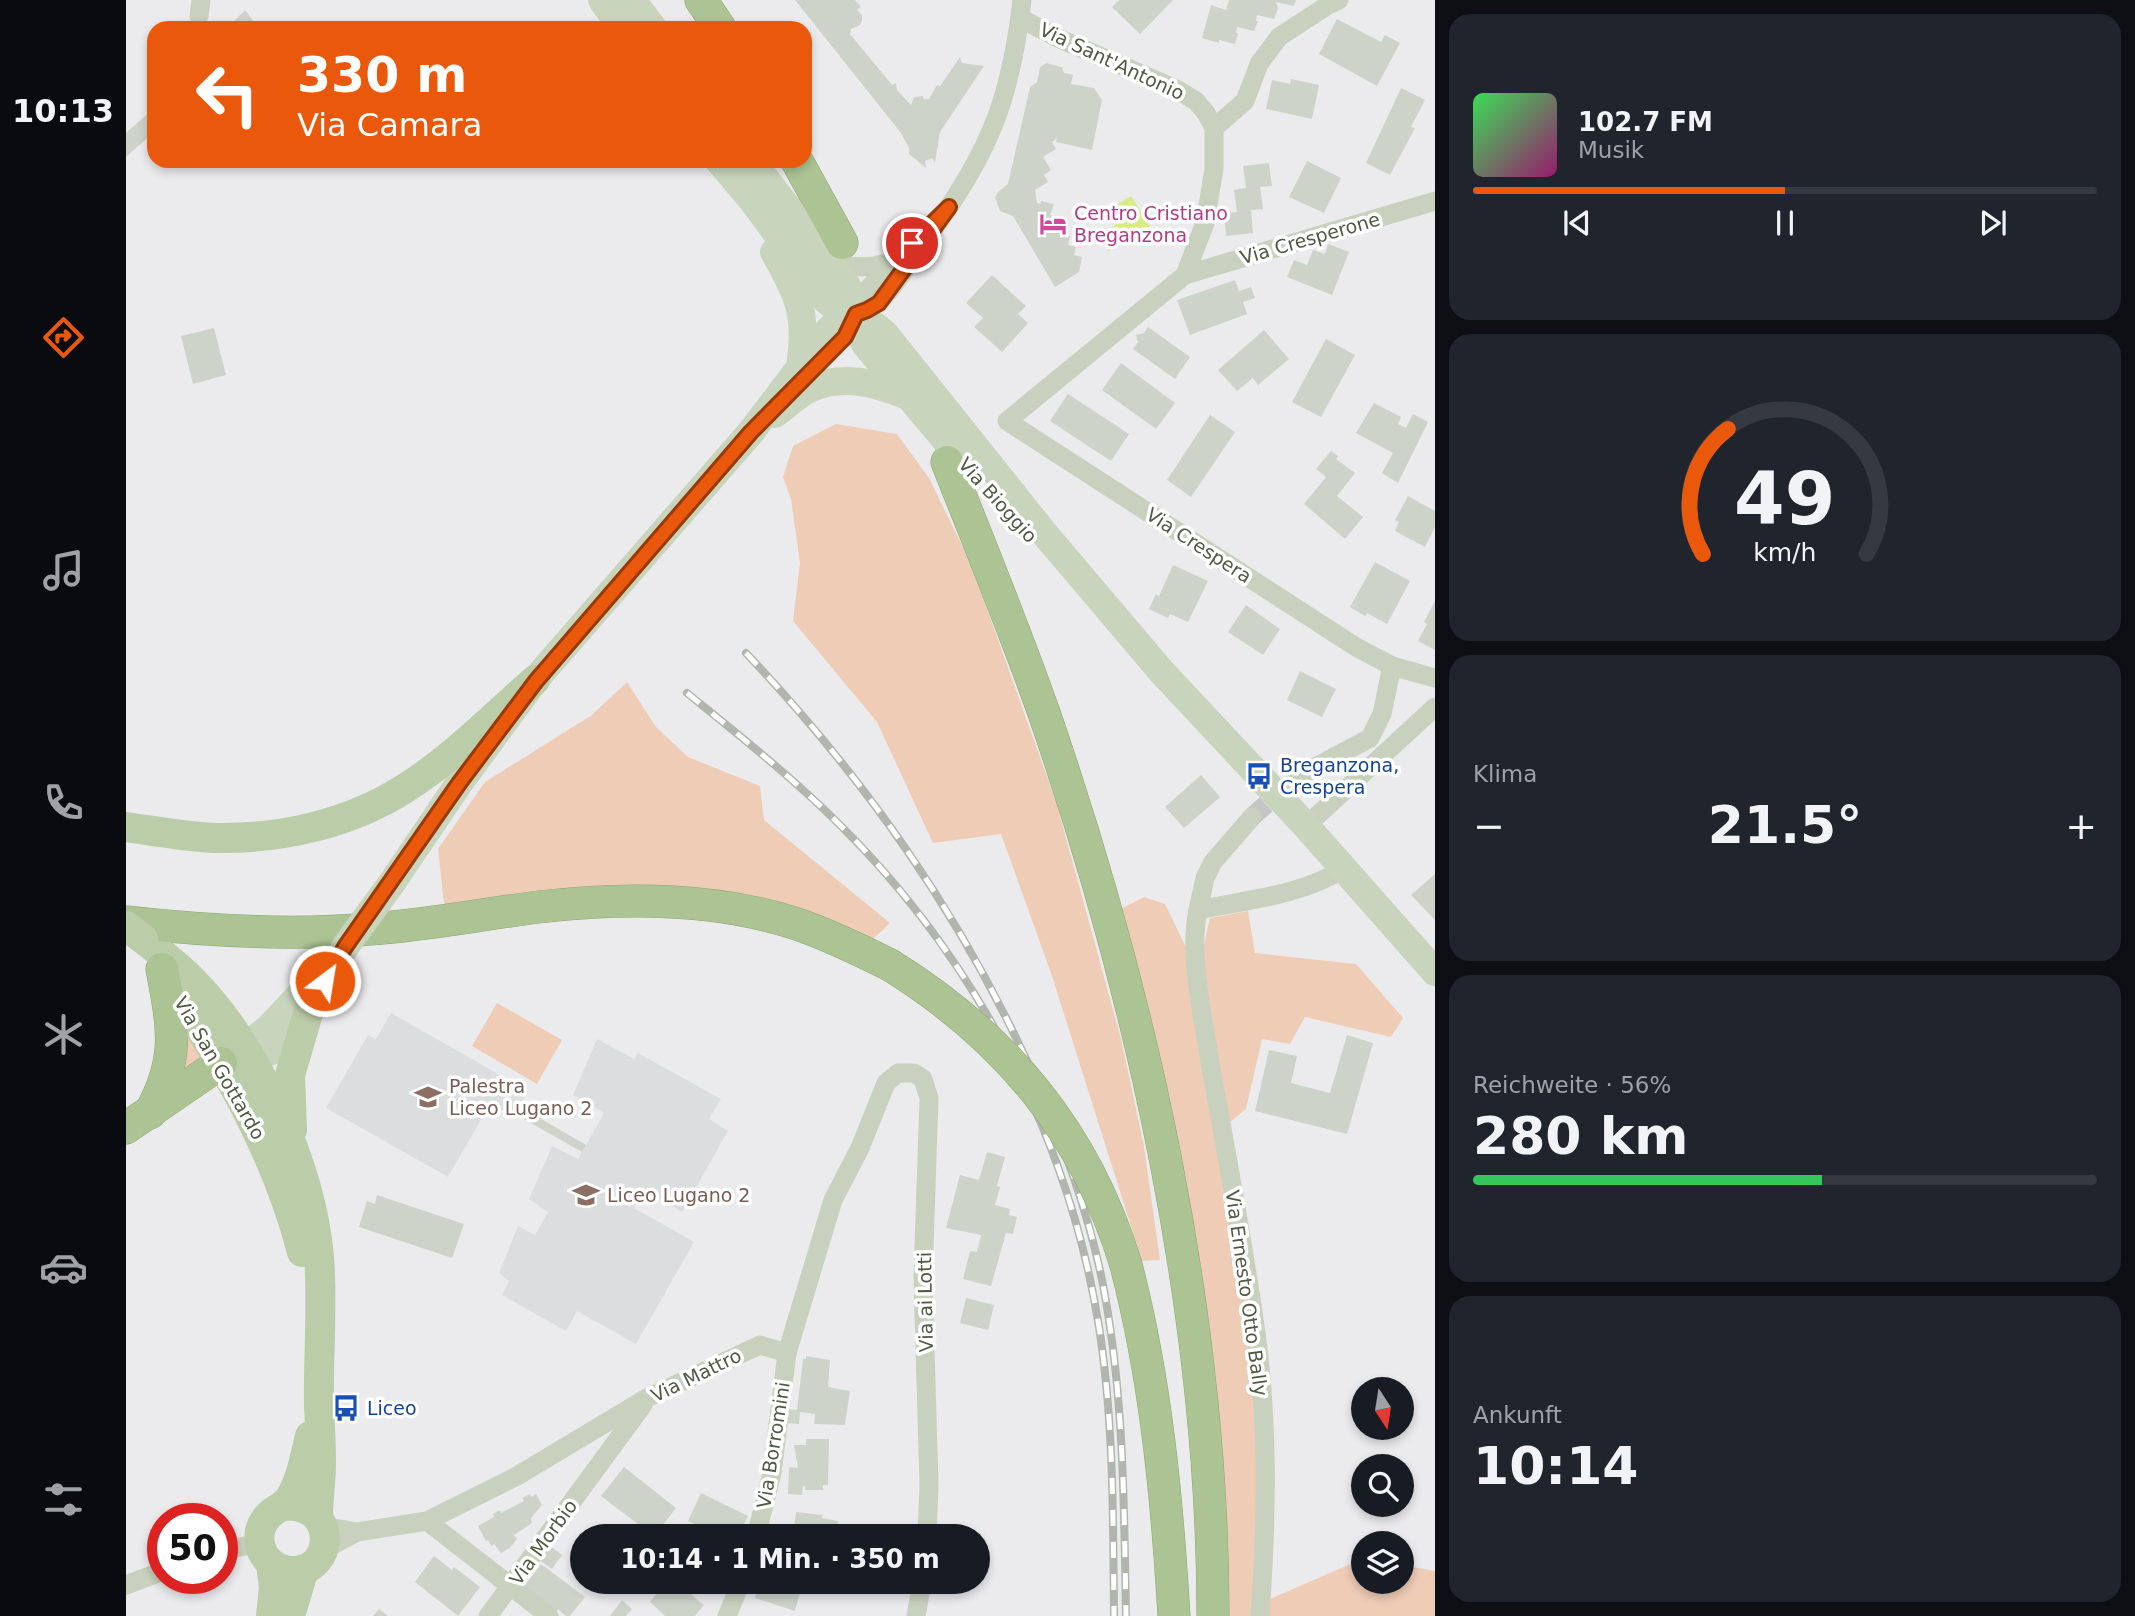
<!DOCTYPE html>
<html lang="de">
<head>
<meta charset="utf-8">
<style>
  :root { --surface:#171b24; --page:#20242c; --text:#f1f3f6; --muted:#9ea1a6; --line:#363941; --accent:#ea580c }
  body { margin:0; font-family:"DejaVu Sans",sans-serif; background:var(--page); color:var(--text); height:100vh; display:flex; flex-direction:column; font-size:26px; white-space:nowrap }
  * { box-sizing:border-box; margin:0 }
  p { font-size:23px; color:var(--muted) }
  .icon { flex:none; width:38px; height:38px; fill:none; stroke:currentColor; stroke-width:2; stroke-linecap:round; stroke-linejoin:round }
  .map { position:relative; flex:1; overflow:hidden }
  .drawer { display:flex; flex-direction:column; gap:14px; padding:14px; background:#0d0f14; width:700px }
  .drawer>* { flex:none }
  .top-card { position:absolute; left:21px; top:21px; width:665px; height:147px; border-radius:21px; box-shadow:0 4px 10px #0003; background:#ea580c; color:#fff; overflow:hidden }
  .needle { width:46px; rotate:168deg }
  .tools { position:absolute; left:1225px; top:1377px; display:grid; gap:14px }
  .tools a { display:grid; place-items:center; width:63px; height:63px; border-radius:50%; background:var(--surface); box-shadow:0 4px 10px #0003; font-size:35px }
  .speed { position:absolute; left:21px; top:1503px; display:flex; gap:14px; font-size:35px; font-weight:700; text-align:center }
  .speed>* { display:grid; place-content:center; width:91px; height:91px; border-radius:50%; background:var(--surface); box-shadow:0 4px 10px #0003; line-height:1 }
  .speed .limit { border:10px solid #d22; background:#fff; color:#111 }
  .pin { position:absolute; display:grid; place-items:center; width:60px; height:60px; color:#fff; margin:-30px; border:4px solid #fff; border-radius:50%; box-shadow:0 2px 7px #0007 }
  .me { position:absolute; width:77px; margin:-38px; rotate:31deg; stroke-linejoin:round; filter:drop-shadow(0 0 5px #0008) }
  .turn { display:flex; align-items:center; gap:24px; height:147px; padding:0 35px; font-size:32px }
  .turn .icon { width:91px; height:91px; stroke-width:2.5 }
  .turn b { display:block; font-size:49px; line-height:60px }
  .big { font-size:52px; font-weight:700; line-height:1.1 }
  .drawer .tile { flex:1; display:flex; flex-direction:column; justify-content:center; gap:10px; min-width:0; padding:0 24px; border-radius:21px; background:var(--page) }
  .drawer .dial { align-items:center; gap:0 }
  .dial svg { height:182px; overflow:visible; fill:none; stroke:var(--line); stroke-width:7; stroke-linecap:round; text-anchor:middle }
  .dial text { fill:var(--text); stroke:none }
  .song { display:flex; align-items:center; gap:21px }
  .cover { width:84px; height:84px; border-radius:10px; background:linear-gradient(135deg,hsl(130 70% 55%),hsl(320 70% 35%)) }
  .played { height:7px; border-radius:4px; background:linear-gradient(90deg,var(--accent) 50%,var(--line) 50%) }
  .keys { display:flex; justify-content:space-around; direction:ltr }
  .heat { display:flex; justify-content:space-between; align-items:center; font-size:38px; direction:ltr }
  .charge { height:10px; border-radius:5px; background:linear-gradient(90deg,#34c759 56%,var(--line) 0) }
  .trip { position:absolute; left:444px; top:1524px; width:420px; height:70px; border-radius:35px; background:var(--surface); box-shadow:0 4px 10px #0003; font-weight:700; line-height:70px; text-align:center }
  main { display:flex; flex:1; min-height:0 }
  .dock { display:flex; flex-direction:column; width:126px; justify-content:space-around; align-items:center; background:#090b0e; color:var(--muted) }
  .dock .icon { width:49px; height:49px }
  .dock .active { color:var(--accent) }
  .dock b { font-size:32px; color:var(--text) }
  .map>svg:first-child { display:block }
  .education { fill:#dcdddf }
  .green { fill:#efccb6 }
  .water { fill:#d7ed81 }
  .building { fill:#cdd3c9 }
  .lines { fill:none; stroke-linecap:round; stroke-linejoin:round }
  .minor-tunnel { stroke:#c4c6c3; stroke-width:19; stroke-dasharray:19 10; stroke-linecap:butt }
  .trunk-casing { stroke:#89a86c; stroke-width:33 }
  .minor { stroke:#c8d1bd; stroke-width:19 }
  .secondary { stroke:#c8d5bc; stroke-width:28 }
  .primary { stroke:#bbcca9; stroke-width:30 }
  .trunk { stroke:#acc494; stroke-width:32 }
  .rail-casing { stroke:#b0b6ad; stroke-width:8 }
  .rail { stroke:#fff; stroke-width:5; stroke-dasharray:16; stroke-linecap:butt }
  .trunk-bridge-casing { stroke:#89a86c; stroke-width:33; stroke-linecap:butt }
  .secondary-bridge { stroke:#c8d5bc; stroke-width:28 }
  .primary-bridge { stroke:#bbcca9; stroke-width:30 }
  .trunk-bridge { stroke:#acc494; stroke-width:32 }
  .route-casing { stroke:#983908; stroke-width:18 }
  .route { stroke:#ea580c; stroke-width:12 }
  .labels { text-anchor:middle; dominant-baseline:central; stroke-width:7; stroke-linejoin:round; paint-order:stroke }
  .street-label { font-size:19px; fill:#4f5943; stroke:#fff }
  .hotel-label { font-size:19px; fill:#b23c85; stroke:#fff; text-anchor:start }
  .transit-label { font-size:19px; fill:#164399; stroke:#fff; text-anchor:start }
  .education-label { font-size:19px; fill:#785e54; stroke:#fff; text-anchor:start }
</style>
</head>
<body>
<main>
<nav class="dock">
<b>10:13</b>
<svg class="icon active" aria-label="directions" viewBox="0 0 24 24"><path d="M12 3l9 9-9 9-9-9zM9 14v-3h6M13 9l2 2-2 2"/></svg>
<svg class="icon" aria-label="music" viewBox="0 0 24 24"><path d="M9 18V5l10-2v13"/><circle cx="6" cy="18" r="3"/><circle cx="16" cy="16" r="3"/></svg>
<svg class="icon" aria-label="phone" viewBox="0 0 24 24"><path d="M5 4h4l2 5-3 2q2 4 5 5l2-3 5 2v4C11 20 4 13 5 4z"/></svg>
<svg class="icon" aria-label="climate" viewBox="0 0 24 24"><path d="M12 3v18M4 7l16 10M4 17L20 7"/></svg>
<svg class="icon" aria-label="car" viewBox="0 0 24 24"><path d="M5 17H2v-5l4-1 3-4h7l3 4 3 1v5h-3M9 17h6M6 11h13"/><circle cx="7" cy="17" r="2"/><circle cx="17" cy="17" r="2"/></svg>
<svg class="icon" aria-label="filters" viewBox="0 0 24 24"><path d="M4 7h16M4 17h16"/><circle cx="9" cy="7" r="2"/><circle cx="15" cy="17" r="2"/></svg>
</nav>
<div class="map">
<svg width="1309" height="1616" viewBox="0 0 1309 1616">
  <rect width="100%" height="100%" fill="#ebebee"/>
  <g class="education">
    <polygon points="265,1013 402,1091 387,1116 364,1104 322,1177 200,1108 242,1035 250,1039"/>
    <polygon points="471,1039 508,1059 512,1053 595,1099 583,1119 602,1131 556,1212 519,1191 508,1208 568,1242 510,1344 451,1311 440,1331 376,1295 383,1281 373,1273 392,1226 409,1235 422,1212 403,1199 426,1146 452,1159 478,1113 447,1095"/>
  </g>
  <g class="green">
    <polygon points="710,424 771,434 803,478 845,564 931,805 995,1039 1018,1146 1034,1260 1016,1261 926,976 875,834 807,843 751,722 667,621 674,563 665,499 657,477 667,446"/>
    <polygon points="501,682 530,727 562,757 634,786 638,820 764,923 746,940 631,897 498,887 318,904 312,849 359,782 466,715"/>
    <polygon points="1018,897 1039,904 1072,972 1084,918 1122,911 1129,953 1230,964 1277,1018 1265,1037 1179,1017 1164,1044 1136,1039 1120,1109 1097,1128 1130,1320 1137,1602 1236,1559 1237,1582 1276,1582 1276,1565 1309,1571 1309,1616 1099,1616 1090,1376 1035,1075 993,910"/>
    <polygon points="371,1003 436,1040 411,1084 346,1046"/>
    <polygon points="57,1029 80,1055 56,1078"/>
  </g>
  <polygon class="water" points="1005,196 1024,226 983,251 973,235 999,219 990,205"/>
  <g class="building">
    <polygon points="669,0 729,0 735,7 731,10 736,15 736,20 734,25 725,29 724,34 766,85 770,83 771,90 785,105 788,97 797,96 798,99 803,99 811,85 814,86 834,57 836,63 858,66 814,132 809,163 806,158 799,161 800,168 783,154 783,148 775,133"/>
    <polygon points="993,0 1047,0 1014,34 986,7"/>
    <polygon points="1103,0 1170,0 1168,6 1150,2 1152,8 1148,19 1131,15 1130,21 1132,21 1128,31 1111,27 1110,33 1112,33 1109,44 1093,40 1093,43 1076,38 1085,5 1100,10"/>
    <polygon points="119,10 133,28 101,28"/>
    <polygon points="1211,19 1255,42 1259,35 1274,43 1251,86 1193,54"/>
    <polygon points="920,63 936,67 938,73 947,75 945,84 968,88 976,100 966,150 930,142 931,138 926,142 930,149 917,157 925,170 918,175 922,182 909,190 911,203 914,204 915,201 928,204 924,215 932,217 929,232 944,236 942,245 950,247 948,255 956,257 953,272 929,287 887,216 874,211 869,197 872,192 882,184 904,87 911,82 914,67"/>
    <polygon points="1165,79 1193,85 1186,119 1140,109 1146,80 1164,84"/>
    <polygon points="1275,88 1299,100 1285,127 1289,128 1264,175 1240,163"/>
    <polygon points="26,110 28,112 28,132 0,157 0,133"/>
    <polygon points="1181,161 1215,178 1198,213 1163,197"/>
    <polygon points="1143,163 1146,186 1134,187 1137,209 1125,210 1127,233 1100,236 1098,213 1111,212 1108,190 1120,188 1117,166"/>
    <polygon points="1202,244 1223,252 1206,295 1161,277 1168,260 1181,265 1187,250 1199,254"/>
    <polygon points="866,275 900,306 892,314 902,323 876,352 848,327 857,318 840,303"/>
    <polygon points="1109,280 1113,291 1125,287 1129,298 1117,302 1121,314 1064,335 1051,300"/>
    <polygon points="1022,327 1064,357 1049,379 1007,349 1012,342 1010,335 1018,333"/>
    <polygon points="88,328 100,375 67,384 55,336"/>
    <polygon points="1138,330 1163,359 1132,385 1127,378 1111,391 1092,370"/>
    <polygon points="1200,339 1229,355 1195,417 1166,402"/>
    <polygon points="995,363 1049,403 1030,429 976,390"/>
    <polygon points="942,394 1003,434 985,461 924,421"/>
    <polygon points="1248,403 1275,417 1272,424 1280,428 1287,414 1302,422 1272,483 1256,473 1267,453 1230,433"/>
    <polygon points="1084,415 1109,432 1065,497 1041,480"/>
    <polygon points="1205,451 1212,456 1210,459 1229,473 1211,496 1237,517 1219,539 1178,504 1200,477 1190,469"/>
    <polygon points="1282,496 1309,511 1309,527 1299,547 1269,531 1273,522 1269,520"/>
    <polygon points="1249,562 1284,581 1261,624 1241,613 1239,616 1224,607"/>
    <polygon points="1047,565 1082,581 1062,622 1044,614 1042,618 1023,609 1030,594 1033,596"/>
    <polygon points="1309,601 1309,650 1292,641 1301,624 1298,622"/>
    <polygon points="1120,605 1154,629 1137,655 1102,632"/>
    <polygon points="1174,671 1210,689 1196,717 1161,700"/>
    <polygon points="1075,775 1094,797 1058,828 1039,807"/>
    <polygon points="1309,874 1309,920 1285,895"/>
    <polygon points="1221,1035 1247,1043 1221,1134 1129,1111 1143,1050 1171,1056 1165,1083 1204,1093"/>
    <polygon points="393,1106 460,1145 456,1152 389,1114"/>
    <polygon points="861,1152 879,1157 871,1186 874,1187 869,1205 884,1209 883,1215 891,1217 887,1234 880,1233 865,1286 837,1279 844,1251 851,1252 855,1235 820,1228 834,1175 853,1180"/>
    <polygon points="251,1195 338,1224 326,1258 233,1227 241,1201 249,1204"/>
    <polygon points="840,1298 868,1305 862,1330 834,1323"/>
    <polygon points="680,1356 704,1360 702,1387 724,1391 719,1425 688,1424 689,1414 674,1412 673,1424 659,1423 661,1409 671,1410 677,1359 680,1359"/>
    <polygon points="680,1439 703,1439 702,1485 697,1485 697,1490 679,1490 679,1486 677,1486 676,1495 662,1494 663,1467 672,1468 668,1445 680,1445"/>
    <polygon points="498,1467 550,1508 528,1536 475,1496"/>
    <polygon points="575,1493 622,1516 612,1536 583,1536 585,1532 562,1521"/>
    <polygon points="404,1494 405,1497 410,1494 416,1505 405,1518 406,1523 388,1535 391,1539 384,1548 375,1553 368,1544 365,1546 362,1540 360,1541 352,1526 368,1517 367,1514 374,1510 375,1513 398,1501 396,1498"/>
    <polygon points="670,1512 696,1515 696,1518 712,1521 710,1536 650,1536 651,1524 668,1527"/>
    <polygon points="423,1545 436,1555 426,1569 412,1559"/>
    <polygon points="308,1556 326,1570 328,1567 354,1587 332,1616 289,1582"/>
    <polygon points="415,1564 459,1597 444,1616 440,1616 432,1609 430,1611 398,1586"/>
    <polygon points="539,1582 549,1582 578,1605 569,1616 539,1616 524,1602"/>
    <polygon points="634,1582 677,1582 669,1611 629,1598"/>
    <polygon points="496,1600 506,1609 500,1616 484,1616"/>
    <polygon points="253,1609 262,1616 247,1616"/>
  </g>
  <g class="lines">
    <polyline class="minor-tunnel" points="1126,817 1169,778"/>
    <defs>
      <g id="trunk">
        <polyline points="575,0 594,28"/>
        <polyline points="671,161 716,243"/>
        <path d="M821,462C854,545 888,628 918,713C1016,997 1087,1315 1087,1616"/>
        <path d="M0,922C81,931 163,936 244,929C301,925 357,914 413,907C499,897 588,897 671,924C703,935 734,950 764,965"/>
        <path d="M24,1113C54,1058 47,1028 36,969"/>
        <polyline points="0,1128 95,1063"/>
        <path d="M1000,1265C1030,1380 1041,1498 1048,1616"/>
      </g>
    </defs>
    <use href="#trunk" class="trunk-casing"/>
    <g class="minor">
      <polyline points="73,16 75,0"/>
      <polyline points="894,18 934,39 1050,89 1070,101 1080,113 1088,128 1088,169 1079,223 1059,275 881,421 1230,647 1266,666 1309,678"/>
      <polyline points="1088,128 1119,101 1133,64 1153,37 1202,5 1213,0"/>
      <path d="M700,259C723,269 745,270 768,260"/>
      <polyline points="1059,275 1309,201"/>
      <path d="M730,314C759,305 772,278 789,255C818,215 846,176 865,131C883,90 891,44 896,0"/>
      <polyline points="730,314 736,295 782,247"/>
      <polyline points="1169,778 1244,738 1256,714 1266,666"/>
      <polyline points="1180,826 1309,707"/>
      <polyline points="1072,910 1079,878 1087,862 1126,817"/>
      <polyline points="301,1521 423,1616"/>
      <polyline points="197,1526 231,1532 197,1550"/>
      <polyline points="231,1532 301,1521 391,1476 521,1398 634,1345 661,1353 707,1200 734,1148 760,1083 772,1073 788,1073 797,1079 803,1098 797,1278 803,1485 801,1536"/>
      <polyline points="630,1536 646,1473 661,1353"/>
      <polyline points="96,1551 133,1543"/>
      <polyline points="0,1585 37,1571"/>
      <polyline points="362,1616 517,1405"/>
      <polyline points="601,1616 615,1582"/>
      <polyline points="790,1616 796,1582"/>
      <path d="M1134,1616C1141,1516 1143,1418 1128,1319C1116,1235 1100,1151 1085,1068C1078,1022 1062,954 1072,910C1119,900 1179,895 1218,868"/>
    </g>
    <g class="secondary">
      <polyline points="476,0 496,28"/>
      <polyline points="506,0 527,28"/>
      <path d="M593,161L626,200L700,300C718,316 740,315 759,334L918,533L1035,671L1180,826L1309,972"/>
      <path d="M626,161L721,286C730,304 729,326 739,344L843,468"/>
      <path d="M648,252C673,295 682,316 674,366"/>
      <path d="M649,414C660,406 673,393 685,388C717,374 749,383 779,395"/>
      <polyline points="265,884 334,782 409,680 625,432 701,332 712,321 730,314"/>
      <polyline points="117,1047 142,1029 186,982"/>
      <polyline points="125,1059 153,1048 168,1033 219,947"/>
    </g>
    <g class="primary">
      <path d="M0,827C29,831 60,837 90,838C155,839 223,824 278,789C326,759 367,717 409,680"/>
      <path d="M17,939C34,952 51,965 66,980C131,1045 185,1166 193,1257C197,1306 192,1356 193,1406C194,1425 195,1445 195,1464C195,1482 192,1499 192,1517"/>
      <path d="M36,969C95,1059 149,1147 176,1252"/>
      <polyline points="166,1130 164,1075 183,1010"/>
      <path d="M157,1506C212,1500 211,1574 164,1571C156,1570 146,1566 141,1559C130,1546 131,1527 143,1515C150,1508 158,1507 164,1498C175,1480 179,1457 184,1436"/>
      <polyline points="145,1616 148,1587 145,1564"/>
      <polyline points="164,1616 178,1569"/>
    </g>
    <use href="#trunk" class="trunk"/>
    <defs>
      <g id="rail">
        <path d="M620,653C740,780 834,913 906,1072C936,1139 961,1207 976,1280C998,1390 998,1504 1000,1616"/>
        <path d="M561,693C614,736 667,778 715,826C851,961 943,1138 973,1327C988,1423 987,1520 988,1616"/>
      </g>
    </defs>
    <use href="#rail" class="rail-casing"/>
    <use href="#rail" class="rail"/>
    <defs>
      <path id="trunk-bridge" d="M764,965C880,1037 960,1133 1000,1265"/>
    </defs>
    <use href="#trunk-bridge" class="trunk-bridge-casing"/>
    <polyline class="secondary-bridge" points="219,947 265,884"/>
    <polyline class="primary-bridge" points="0,926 17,939"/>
    <use href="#trunk-bridge" class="trunk-bridge"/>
  </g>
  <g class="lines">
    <defs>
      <polyline id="route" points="199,981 219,947 334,782 410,681 625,432 719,337 730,314 741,310 753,303 823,207 786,243"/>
    </defs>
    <use href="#route" class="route-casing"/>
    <use href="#route" class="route"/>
  </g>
  <defs>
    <symbol id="hotel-bare" viewBox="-9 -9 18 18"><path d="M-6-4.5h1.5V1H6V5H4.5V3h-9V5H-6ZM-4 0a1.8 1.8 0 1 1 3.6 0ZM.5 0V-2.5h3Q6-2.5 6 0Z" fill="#d1479c" stroke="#fff" stroke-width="2.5" paint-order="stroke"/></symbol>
    <symbol id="bus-bare" viewBox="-9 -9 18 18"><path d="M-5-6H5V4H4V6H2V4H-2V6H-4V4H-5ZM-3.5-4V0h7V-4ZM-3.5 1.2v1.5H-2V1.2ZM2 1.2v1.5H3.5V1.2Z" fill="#1a4fb4" stroke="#fff" stroke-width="2.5" paint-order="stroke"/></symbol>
    <symbol id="school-bare" viewBox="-9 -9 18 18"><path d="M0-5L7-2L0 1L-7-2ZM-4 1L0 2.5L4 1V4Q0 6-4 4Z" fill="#8d6e63" stroke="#fff" stroke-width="2.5" paint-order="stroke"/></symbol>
  </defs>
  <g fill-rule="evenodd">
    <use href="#hotel-bare" x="908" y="205" width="38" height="38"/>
    <use href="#bus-bare" x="1114" y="757" width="38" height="38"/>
    <use href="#school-bare" x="283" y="1078" width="38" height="38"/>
    <use href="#school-bare" x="441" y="1176" width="38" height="38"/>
    <use href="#bus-bare" x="201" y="1389" width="38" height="38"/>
  </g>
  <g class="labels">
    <g class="street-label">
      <text transform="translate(986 61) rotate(25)">Via Sant'Antonio</text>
      <text transform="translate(1184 238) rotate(-16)">Via Cresperone</text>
      <text transform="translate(872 500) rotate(48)">Via Bioggio</text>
      <text transform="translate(1073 545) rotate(33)">Via Crespera</text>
      <text transform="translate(94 1068) rotate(60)">Via San Gottardo</text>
      <text transform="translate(1121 1293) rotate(82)">Via Ernesto Otto Bally</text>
      <text transform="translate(799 1302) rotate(-91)">Via ai Lotti</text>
      <text transform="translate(570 1375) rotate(-26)">Via Mattro</text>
      <text transform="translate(647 1445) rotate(-81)">Via Borromini</text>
      <text transform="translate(417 1542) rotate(-54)">Via Morbio</text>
    </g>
    <g class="hotel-label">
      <text x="948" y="213">Centro Cristiano<tspan x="948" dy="22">Breganzona</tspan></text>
    </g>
    <g class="transit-label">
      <text x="1154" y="765">Breganzona,<tspan x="1154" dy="22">Crespera</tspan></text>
      <text x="241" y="1408">Liceo</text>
    </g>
    <g class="education-label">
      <text x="323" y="1086">Palestra<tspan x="323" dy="22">Liceo Lugano 2</tspan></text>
      <text x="481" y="1195">Liceo Lugano 2</text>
    </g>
  </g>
</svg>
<div class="tools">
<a><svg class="needle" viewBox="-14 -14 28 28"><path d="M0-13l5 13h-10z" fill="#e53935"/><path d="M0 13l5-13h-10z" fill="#9ea1a6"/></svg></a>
<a><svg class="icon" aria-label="search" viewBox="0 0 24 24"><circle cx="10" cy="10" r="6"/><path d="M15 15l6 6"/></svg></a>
<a><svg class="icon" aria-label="layers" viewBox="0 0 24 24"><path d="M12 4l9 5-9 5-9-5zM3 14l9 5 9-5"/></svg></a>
</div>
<div class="speed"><div class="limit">50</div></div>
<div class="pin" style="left:786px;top:243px;background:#d93025"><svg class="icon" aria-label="arrive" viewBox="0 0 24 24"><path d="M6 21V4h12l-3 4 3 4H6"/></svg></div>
<svg class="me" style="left:199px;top:981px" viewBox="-20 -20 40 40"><circle r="17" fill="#ea580c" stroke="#fff" stroke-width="3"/><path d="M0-11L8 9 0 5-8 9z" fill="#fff"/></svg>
<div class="trip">10:14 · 1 Min. · 350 m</div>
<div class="top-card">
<div class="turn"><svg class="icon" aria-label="left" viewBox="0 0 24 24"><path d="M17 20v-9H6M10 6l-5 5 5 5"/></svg><div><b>330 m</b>Via Camara</div></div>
</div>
</div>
<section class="drawer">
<div class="tile">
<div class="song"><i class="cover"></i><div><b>102.7 FM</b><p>Musik</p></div></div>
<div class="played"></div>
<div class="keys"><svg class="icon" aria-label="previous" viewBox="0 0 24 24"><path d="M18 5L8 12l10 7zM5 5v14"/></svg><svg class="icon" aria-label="pause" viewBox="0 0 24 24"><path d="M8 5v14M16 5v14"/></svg><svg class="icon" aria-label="next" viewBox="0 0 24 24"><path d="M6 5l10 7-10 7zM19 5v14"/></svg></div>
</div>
<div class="tile dial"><svg viewBox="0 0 100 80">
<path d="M14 69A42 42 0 1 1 86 69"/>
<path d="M14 69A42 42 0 0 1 25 14" stroke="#ea580c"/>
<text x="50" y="56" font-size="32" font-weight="700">49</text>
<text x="50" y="72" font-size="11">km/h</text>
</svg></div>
<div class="tile"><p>Klima</p>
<div class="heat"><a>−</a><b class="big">21.5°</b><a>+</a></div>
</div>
<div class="tile"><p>Reichweite · 56%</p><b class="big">280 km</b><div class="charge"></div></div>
<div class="tile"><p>Ankunft</p><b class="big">10:14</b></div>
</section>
</main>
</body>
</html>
